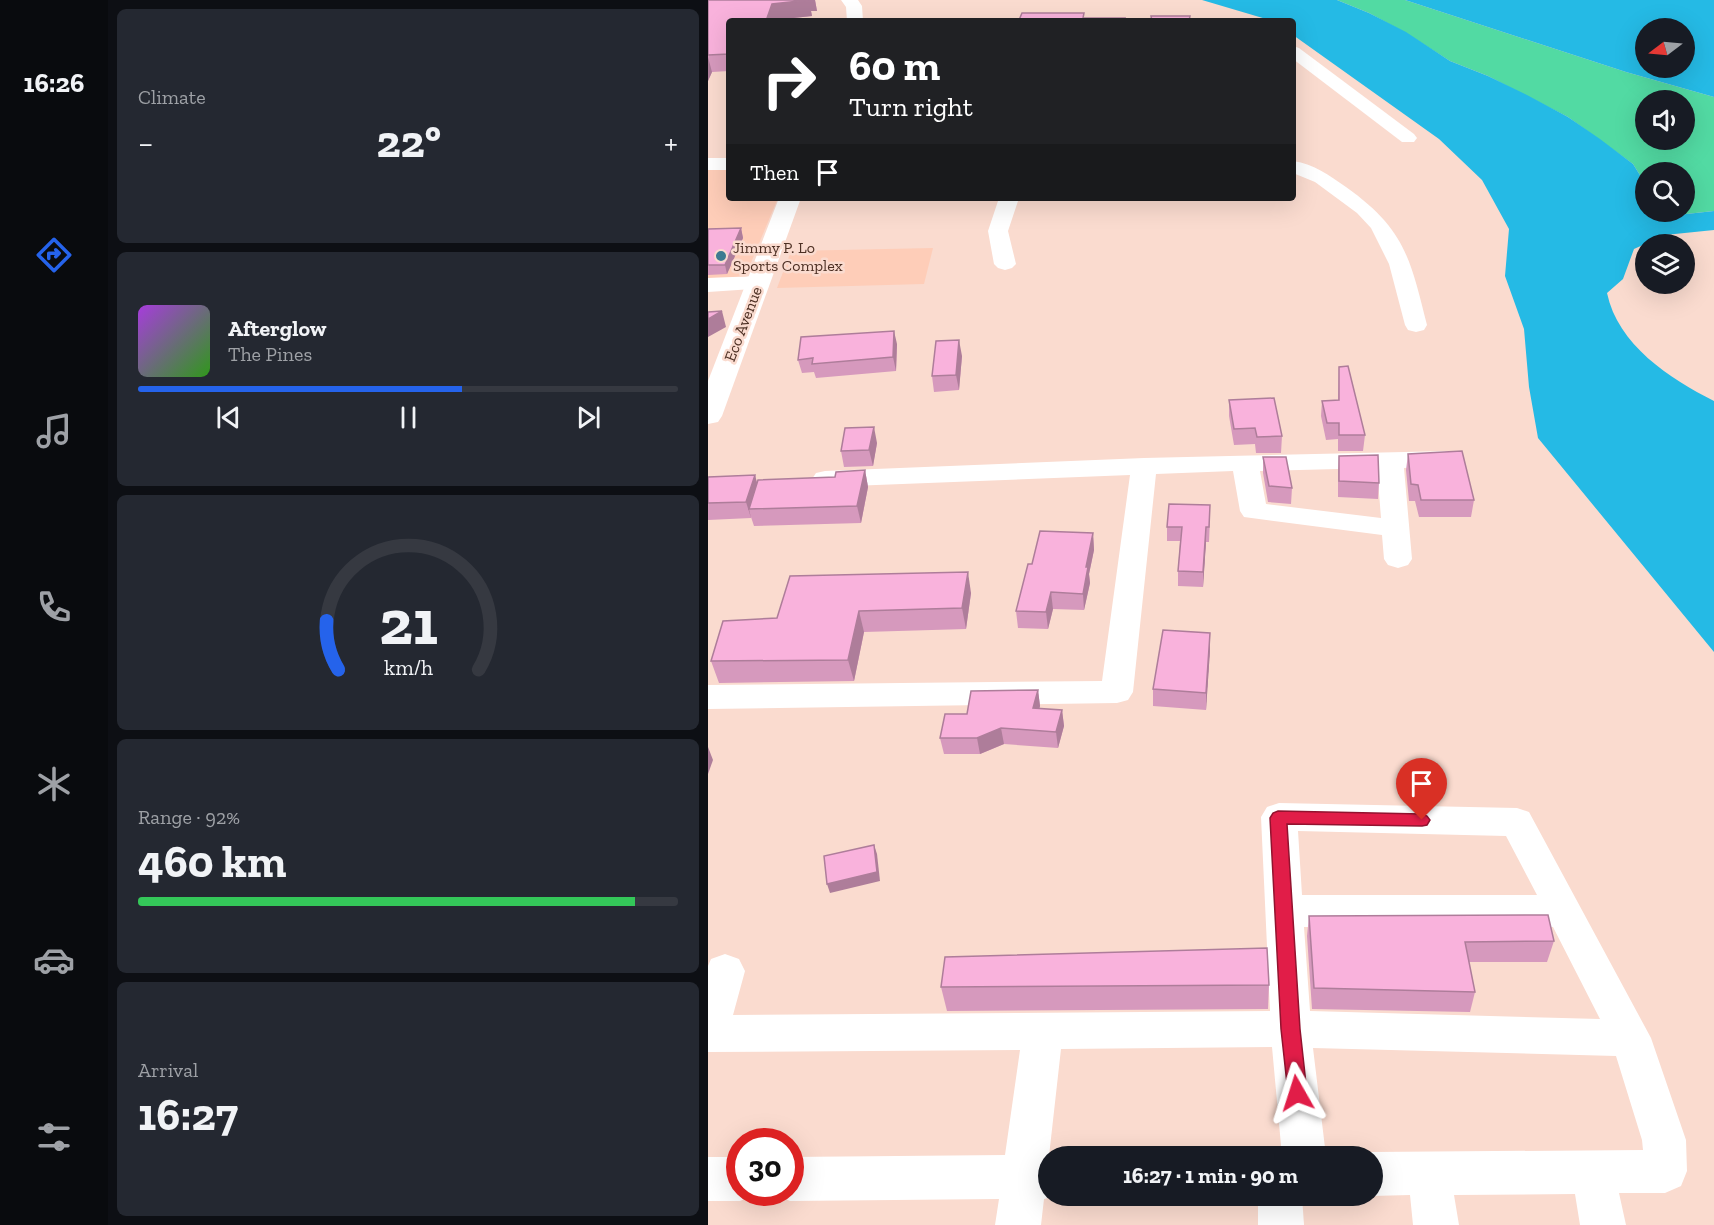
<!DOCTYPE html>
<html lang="en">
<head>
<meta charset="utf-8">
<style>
  :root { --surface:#171b24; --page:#242831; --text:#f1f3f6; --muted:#9ea1a6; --line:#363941; --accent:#2563eb }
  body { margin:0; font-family:"Zilla Slab",serif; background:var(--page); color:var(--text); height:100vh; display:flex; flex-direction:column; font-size:22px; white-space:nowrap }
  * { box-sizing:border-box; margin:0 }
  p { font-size:20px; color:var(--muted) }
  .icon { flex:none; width:33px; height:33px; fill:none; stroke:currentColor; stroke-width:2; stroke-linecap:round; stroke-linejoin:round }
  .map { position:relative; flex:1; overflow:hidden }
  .details { display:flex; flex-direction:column; gap:9px; padding:9px; background:#0d0f14; width:600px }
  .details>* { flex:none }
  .guide { position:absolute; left:18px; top:18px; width:570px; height:183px; border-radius:6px; box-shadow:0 6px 24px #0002; background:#202124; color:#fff; overflow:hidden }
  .needle { width:39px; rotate:254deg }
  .fabs { position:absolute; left:927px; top:18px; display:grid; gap:12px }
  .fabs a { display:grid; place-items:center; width:60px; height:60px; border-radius:50%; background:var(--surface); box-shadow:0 6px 24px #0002; font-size:30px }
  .speed { position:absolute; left:18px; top:1128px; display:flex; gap:12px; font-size:30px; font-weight:700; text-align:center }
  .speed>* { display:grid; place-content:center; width:78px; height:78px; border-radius:50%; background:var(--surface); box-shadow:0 6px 24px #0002; line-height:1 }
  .speed .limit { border:9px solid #d22; background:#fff; color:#111 }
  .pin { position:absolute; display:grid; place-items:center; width:51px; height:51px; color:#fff; margin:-62px -26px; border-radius:50% 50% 50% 0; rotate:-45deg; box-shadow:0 0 6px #0007 }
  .pin .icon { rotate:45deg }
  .me { position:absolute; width:66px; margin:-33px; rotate:354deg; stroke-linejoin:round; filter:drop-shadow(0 0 4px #0008) }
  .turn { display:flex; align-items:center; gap:21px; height:126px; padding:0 24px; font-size:27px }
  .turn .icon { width:78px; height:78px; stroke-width:2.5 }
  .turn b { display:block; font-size:42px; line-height:51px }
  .then { display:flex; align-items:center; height:57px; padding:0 24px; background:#0003; gap:12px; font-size:22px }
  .big { font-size:45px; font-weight:800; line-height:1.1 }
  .details .card { flex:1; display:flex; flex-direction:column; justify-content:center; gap:9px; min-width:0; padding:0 21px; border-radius:9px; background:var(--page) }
  .details .dial { align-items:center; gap:0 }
  .dial svg { height:156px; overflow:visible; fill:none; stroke:var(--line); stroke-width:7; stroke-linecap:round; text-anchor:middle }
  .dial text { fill:var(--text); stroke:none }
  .song { display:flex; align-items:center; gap:18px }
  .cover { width:72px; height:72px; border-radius:9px; background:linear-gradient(135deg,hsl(280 70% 55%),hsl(110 70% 35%)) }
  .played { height:6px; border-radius:3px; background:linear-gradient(90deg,var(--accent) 60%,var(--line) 60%) }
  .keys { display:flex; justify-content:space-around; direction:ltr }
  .heat { display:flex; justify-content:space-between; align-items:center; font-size:33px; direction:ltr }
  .charge { height:9px; border-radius:4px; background:linear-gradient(90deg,#34c759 92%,var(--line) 0) }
  .trip { position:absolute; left:330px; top:1146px; width:345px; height:60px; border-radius:30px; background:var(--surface); box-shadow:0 6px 24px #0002; font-weight:800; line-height:60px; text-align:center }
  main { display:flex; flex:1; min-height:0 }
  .dock { display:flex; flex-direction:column; width:108px; justify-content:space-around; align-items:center; background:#090b0e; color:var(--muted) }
  .dock .icon { width:42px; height:42px }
  .dock .active { color:var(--accent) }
  .dock b { font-size:27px; color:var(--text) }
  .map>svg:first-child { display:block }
  .built { fill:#fecdb8 }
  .green { fill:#52daa3; fill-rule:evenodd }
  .water { fill:#25bae5; fill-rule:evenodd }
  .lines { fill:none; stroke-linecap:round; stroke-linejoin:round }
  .minor { fill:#fff; fill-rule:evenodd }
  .tertiary { fill:#fff; fill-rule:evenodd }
  .secondary { fill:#fff; fill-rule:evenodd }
  .wall { fill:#d699bd }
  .shaded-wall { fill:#ae7d9a }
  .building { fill:#f9b2dc; stroke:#ae7d9a; stroke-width:1.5 }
  .route { fill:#e11d48; stroke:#92132f; stroke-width:1.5 }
  .poi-dot { fill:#3d7b91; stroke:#fadbcf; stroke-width:2 }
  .labels { text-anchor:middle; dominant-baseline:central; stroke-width:5; stroke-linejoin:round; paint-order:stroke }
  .far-poi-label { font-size:16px; fill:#4c2f23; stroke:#fadbcf; text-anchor:start }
  .far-street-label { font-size:16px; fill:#4c2f23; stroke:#fadbcf }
</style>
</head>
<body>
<main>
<nav class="dock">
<b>16:26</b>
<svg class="icon active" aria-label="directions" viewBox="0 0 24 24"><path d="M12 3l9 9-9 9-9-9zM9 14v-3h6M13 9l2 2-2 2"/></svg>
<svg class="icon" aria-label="music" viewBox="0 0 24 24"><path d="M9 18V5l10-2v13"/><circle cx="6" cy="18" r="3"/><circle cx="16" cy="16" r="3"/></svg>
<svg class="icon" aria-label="phone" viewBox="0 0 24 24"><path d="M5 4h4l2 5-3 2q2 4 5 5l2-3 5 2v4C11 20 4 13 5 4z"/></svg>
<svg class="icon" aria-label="climate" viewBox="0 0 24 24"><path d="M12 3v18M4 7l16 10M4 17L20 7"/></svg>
<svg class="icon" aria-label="car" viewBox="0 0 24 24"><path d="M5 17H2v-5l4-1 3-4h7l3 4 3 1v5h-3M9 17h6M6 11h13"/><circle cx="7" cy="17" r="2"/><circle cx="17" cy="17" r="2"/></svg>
<svg class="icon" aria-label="filters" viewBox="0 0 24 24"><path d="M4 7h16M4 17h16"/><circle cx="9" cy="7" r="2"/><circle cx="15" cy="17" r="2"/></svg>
</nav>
<section class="details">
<div class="card"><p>Climate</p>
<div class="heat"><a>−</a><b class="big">22°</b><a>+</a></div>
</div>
<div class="card">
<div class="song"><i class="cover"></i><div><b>Afterglow</b><p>The Pines</p></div></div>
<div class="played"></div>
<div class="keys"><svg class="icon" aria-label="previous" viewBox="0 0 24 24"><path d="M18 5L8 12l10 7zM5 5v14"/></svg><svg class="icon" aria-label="pause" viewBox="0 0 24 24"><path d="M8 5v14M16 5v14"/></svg><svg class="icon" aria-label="next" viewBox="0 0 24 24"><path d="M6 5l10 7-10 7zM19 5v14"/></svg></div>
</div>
<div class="card dial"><svg viewBox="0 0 100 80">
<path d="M14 69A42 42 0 1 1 86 69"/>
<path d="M14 69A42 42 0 0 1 8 44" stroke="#2563eb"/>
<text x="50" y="56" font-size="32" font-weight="700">21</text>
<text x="50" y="72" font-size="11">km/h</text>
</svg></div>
<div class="card"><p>Range · 92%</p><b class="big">460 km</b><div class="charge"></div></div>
<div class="card"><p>Arrival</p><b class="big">16:27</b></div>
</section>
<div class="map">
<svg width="1006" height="1225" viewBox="0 0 1006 1225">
  <rect width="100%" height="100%" fill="#fadbcf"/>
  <g class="built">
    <polygon points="21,169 21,198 70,198 37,277 0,278 0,170"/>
    <polygon points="225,248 216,284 69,288 83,251"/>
  </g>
  <path class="green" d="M629,0H697L918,72L1006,97V211L969,215L946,212H976V172H938L937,183L925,164L860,117L780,76L742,61L698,33L661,13ZM938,100H976V140H938Z"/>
  <g class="water">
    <path d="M494,0H629L661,13L698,32L742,61L780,76L819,95L860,117L892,139L925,164L937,183L938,212L969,215L1006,211V230L957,235L926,249L915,279L899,293C910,345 961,378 1006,401V652L830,438L821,387L816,329L797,276L801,229L774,180L731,139L585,35V21H565Z"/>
    <path d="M697,0H1006V97L918,72ZM938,28H976V68H938Z"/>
  </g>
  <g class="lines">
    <g class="minor">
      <polygon points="585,46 591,48 706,134 709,138 706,142 694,142 585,59"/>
      <path d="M585,161C607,164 620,175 638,187C697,229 702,258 719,325L716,330L708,332L700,330L697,325L681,264L663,228L649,213L607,182L585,173Z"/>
      <polygon points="291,198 311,198 300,231 308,264 304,268 297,270 290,268 286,264 280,231"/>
      <polygon points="50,276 58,278 61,283 58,288 0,292 0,278"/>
      <path d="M741,451L750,453L754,459L750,465L696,468L704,559L700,565L690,568L680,565L676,559L674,535L536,517L532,511L525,471L448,474L425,692L420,700L409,703L0,709V685L394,681L422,475L117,487L108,485L104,479L108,473L117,471L436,458ZM669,468L673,518L558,504L552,471Z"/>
      <path d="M571,803L809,808L821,812L943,1038L978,1140L979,1171L973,1186L957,1193H911L918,1225H872L867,1194L746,1195L751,1225H705L702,1195L664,1196H663L664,1156H654L664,1152L935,1150L934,1140L908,1056L605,1048L618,1156H574L564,1047L353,1049L341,1156H343H340V1196H348L336,1199L333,1225H287L291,1199L82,1201L66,1194V1192H82V1157L297,1155L312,1050L0,1052V966L3,959L17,954L31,959L37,971L25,1015L562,1011L553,817L559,807ZM590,831L798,836L829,895H594ZM596,927H845L892,1019L602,1011Z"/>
      <polygon points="0,1157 32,1157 32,1192 48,1192 48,1194 32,1201 0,1201"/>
      <polygon points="550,1196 594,1196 596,1225 550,1225"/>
    </g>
    <rect class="tertiary" x="0" y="158" width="21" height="12"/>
    <g class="secondary">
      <polygon points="133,0 150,0 154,6 155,21 139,21 138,7"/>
      <polygon points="71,198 93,198 14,416 10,422 0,424 0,381"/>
    </g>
  </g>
  <g class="wall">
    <polygon points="0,0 107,0 109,11 103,11 104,16 67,20 67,21 21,21 21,71 4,72 0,81"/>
    <polygon points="33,228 35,238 19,274 0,275 0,229"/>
    <polygon points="189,344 188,371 108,378 106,372 94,373 90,360"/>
    <polygon points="254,356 251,390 226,392 224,376"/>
    <polygon points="631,367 657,435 655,451 630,451 630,439 618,440 613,416 614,401 630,400"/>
    <polygon points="521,400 574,436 573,453 548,453 547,444 526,445 521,416"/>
    <polygon points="169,443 165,466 136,467 133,451"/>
    <polygon points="700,454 766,500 763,517 711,517 707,501 701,501 698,470"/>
    <polygon points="631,456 671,483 670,499 630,497 630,472"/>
    <polygon points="555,457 584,488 583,504 560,502 555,473"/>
    <polygon points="157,470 160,487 153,523 46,526 43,517 43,518 0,520 0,477 47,475 49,483 127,477"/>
    <polygon points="502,519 501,542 498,542 495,587 470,586 470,571 472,541 459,541 459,527"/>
    <polygon points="385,533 386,550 381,574 382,583 376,610 345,609 340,629 310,628 308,611 324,564"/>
    <polygon points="263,593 258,629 156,632 146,681 11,683 3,661 69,618"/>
    <polygon points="502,633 502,650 498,710 445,706 445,689"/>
    <polygon points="330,690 332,706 331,709 354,710 356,726 350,748 296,744 272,754 236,754 232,738 259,714"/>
    <polygon points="601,916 846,941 839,962 761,962 767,992 762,1012 604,1009 599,936"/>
    <polygon points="561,985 560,1009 239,1011 233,987"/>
  </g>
  <g class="shaded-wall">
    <polygon points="100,0 107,0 109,11 103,11 104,16 67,20 67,21 58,21 64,4"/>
    <polygon points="0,57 4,72 0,81"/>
    <polygon points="33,228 35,238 19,274 17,265"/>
    <polygon points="14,311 18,327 0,337 0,319"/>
    <polygon points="186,331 189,344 188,371 185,357"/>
    <polygon points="251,340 254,356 251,390 248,375"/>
    <polygon points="166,427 169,443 165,466 161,450"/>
    <polygon points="157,470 160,487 153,523 149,506"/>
    <polygon points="47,475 51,491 41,509 43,518 38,502"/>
    <polygon points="498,527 498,542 495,587 495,572"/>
    <polygon points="385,533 386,550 381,574 382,583 376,610 375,594 378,567"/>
    <polygon points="260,572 263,593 258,629 254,608"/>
    <polygon points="343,592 345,609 340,629 338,612"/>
    <polygon points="151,611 156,632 146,681 140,660"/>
    <polygon points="502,633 502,650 498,710 498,693"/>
    <polygon points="330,690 332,706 327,724 325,708"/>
    <polygon points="354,710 356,726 350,748 348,732"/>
    <polygon points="293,728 296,744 272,754 269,738"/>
    <polygon points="0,747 5,760 0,774"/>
    <polygon points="166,845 169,854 172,881 122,893 119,884"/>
  </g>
  <g class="building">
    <polygon points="0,0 100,0 64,4 58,21 21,21 21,54 0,55"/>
    <polygon points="314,13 376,13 375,18 417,18 416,21 283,21 311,20"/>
    <polygon points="443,16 482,16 481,21 444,21"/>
    <polygon points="33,228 17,265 0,265 0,229"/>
    <polygon points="14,311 0,319 0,312"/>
    <polygon points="186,331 185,357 104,364 105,358 90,360 93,337"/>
    <polygon points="251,340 248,375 224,376 228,341"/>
    <polygon points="640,366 657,435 631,435 631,423 619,423 614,401 631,400 631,367"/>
    <polygon points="566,398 574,436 549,437 547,428 526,429 521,400"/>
    <polygon points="166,427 161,450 133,451 137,428"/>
    <polygon points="754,451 766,500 713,500 710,485 703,484 700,454"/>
    <polygon points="670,455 671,483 631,481 631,456"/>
    <polygon points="555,457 578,457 584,488 561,486"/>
    <polygon points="157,470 149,506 41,509 50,480 127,477 128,472"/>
    <polygon points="47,475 38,502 0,503 0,477"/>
    <polygon points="461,504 502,505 501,527 498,527 495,572 470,571 474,527 459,527"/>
    <polygon points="332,531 385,533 378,567 380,567 375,594 343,592 338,612 308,611 320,564 324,564"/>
    <polygon points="260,572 254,608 151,611 140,660 3,661 15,621 69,618 82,576"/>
    <polygon points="455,630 502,633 498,693 445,689"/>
    <polygon points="330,690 325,708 354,710 348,732 293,728 269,738 232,738 237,714 259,714 263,691"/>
    <polygon points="166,845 169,872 119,884 116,856"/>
    <polygon points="840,915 846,941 757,942 767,992 606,988 601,916"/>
    <polygon points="559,948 561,985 233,987 237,957"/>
  </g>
  <polygon class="route" points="570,811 714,814 719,816 722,820 719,825 714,826 579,824 592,1029 599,1093 596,1099 589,1102 583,1099 580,1093 573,1029 562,818 565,813"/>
  <circle class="poi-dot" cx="13" cy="256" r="6"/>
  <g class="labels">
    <g class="far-poi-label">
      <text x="25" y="247">Jimmy P. Lo<tspan x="25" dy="18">Sports Complex</tspan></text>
    </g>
    <g class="far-street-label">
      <text transform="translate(35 324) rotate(-69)">Eco Avenue</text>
    </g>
  </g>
</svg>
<div class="fabs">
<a><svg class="needle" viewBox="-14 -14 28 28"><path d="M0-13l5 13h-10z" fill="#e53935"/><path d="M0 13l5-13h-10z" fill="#9ea1a6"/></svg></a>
<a><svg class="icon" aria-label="sound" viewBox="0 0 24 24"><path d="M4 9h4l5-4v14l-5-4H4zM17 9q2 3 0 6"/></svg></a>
<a><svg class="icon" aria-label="search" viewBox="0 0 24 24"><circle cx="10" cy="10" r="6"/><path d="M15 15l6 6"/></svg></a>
<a><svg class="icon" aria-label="layers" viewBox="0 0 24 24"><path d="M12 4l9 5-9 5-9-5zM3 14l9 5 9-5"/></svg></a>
</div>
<div class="speed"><div class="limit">30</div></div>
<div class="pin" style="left:714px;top:820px;background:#d93025"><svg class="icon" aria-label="arrive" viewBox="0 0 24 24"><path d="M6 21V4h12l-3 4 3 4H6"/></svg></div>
<svg class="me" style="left:589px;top:1093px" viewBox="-20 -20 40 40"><path d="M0-17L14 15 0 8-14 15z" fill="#e11d48" stroke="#fff" stroke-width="4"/></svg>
<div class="trip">16:27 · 1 min · 90 m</div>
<div class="guide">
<div class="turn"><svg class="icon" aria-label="right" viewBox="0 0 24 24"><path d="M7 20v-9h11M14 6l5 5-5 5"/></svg><div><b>60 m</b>Turn right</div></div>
<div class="then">Then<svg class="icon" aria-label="arrive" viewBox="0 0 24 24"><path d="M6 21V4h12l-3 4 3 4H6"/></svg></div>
</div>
</div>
</main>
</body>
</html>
